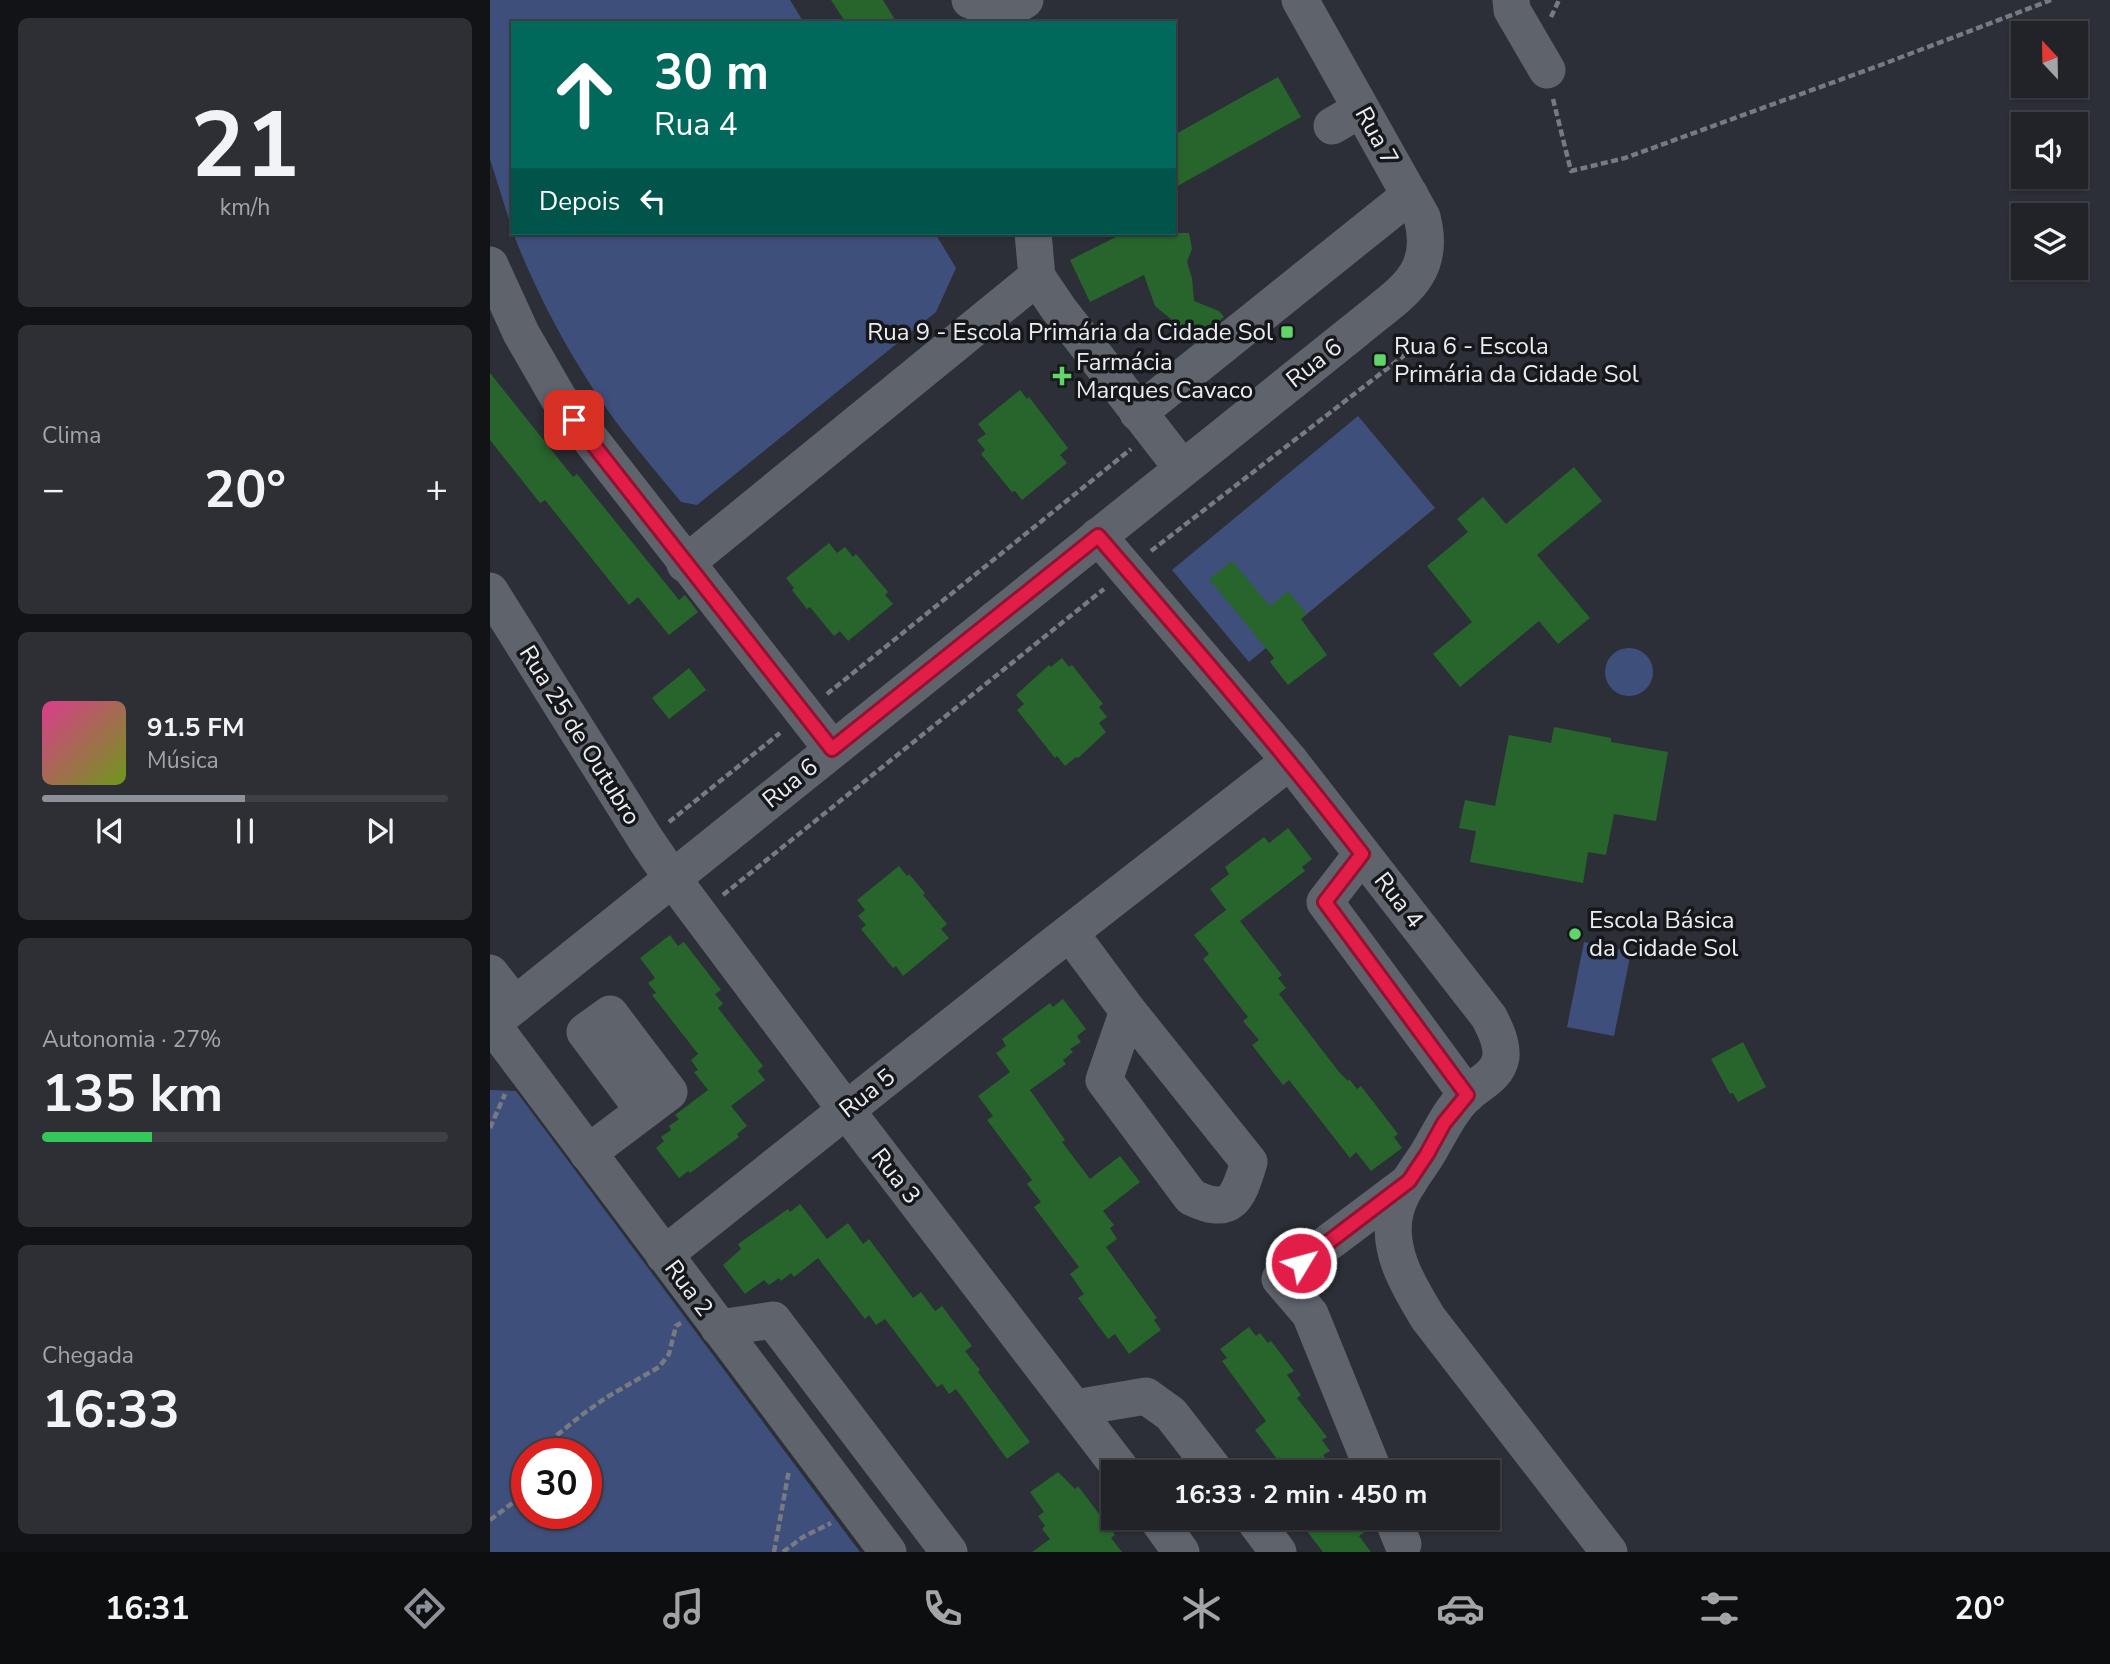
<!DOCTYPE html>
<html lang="pt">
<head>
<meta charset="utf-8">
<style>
  :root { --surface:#212329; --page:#2d2f35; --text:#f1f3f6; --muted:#a2a4a8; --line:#3e4046; --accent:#8c9099 }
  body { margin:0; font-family:"Nunito Sans",sans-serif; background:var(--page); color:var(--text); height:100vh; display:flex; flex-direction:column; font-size:26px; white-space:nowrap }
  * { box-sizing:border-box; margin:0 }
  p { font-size:23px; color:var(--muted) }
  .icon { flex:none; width:38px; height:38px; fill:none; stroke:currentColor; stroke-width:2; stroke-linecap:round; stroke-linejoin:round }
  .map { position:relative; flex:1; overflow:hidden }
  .sheet { display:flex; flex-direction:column; gap:18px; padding:18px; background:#121317; width:490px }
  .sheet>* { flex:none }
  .guide { position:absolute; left:21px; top:21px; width:665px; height:214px; border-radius:0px; box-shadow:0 2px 5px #0004,0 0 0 2px var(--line); background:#00695c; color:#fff; overflow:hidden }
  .needle { width:46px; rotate:338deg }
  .controls { position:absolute; left:1521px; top:21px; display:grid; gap:14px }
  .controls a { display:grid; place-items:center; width:77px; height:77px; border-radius:0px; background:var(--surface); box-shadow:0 2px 5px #0004,0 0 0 2px var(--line); font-size:35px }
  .speed { position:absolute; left:21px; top:1438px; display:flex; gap:14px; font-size:35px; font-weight:700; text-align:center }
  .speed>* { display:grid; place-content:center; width:91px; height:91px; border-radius:50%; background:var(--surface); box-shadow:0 2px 5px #0004,0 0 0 2px var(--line); line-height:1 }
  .speed .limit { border:10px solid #d22; background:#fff; color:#111 }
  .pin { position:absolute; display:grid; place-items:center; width:60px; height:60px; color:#fff; margin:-30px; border-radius:14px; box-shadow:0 4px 10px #0006 }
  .me { position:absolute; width:77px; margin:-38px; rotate:53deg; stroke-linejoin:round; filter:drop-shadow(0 0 5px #0008) }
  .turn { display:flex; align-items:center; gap:24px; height:147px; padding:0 28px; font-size:32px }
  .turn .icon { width:91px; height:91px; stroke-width:2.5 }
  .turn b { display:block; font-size:49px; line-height:60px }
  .then { display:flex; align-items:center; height:66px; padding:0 28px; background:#0003; gap:14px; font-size:26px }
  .big { font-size:52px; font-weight:700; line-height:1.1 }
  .sheet .card { flex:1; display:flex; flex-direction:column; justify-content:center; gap:10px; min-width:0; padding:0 24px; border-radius:10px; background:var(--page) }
  .sheet .dial { align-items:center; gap:0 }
  .dial b { font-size:91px; line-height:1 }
  .song { display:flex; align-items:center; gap:21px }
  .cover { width:84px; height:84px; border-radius:10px; background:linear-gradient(135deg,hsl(330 70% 55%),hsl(80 70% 35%)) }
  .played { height:7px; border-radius:4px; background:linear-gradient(90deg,var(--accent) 50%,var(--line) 50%) }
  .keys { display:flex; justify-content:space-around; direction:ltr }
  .heat { display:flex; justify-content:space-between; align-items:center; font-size:38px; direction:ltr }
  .charge { height:10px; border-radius:5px; background:linear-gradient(90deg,#34c759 27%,var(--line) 0) }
  .trip { position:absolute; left:611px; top:1460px; width:399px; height:70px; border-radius:0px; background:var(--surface); box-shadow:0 2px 5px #0004,0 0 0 2px var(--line); font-weight:700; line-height:70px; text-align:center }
  .tab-bar { display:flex; height:112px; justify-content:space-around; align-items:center; background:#0d0e10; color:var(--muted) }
  .tab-bar .icon { width:49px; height:49px }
  .tab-bar .selected { color:var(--accent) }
  .tab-bar b { font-size:32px; color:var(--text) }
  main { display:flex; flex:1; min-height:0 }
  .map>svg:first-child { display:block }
  .green { fill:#3f4f7c; fill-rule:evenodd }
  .building { fill:#27652c }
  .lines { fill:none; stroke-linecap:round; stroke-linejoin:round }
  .path { stroke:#787a81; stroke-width:4.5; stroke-dasharray:7 3.5; stroke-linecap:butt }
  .minor { stroke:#5f636c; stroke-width:37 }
  .route-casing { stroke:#92132f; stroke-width:18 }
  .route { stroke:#e11d48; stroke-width:12 }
  .poi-dot { fill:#61d46a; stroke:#15171a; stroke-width:2.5 }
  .labels { text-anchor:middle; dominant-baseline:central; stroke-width:7; stroke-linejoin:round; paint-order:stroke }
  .street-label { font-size:24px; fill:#ebedf2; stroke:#15171a }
  .poi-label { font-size:24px; fill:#ebedf2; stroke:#15171a; text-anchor:start }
</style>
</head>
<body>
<main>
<section class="sheet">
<div class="card dial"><b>21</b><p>km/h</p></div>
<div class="card"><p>Clima</p>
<div class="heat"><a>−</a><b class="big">20°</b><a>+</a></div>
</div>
<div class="card">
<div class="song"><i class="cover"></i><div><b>91.5 FM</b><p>Música</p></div></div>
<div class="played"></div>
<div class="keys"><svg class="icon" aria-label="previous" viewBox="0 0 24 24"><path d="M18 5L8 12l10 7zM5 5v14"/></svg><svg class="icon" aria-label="pause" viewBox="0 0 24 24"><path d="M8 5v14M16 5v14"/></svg><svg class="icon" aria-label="next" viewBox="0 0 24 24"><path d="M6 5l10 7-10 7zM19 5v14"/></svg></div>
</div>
<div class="card"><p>Autonomia · 27%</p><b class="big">135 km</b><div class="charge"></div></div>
<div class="card"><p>Chegada</p><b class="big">16:33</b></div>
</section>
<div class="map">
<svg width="1620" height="1552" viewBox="0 0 1620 1552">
  <rect width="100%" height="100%" fill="#2c2f37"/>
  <g class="green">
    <polygon points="0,0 300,0 314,23 23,23 23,232 0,159"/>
    <path d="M23,233H445L466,268L446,312L207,505L191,502C172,479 152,455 133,431C88,372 50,302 23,233Z"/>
    <polygon points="868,416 945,508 759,662 682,570"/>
    <circle cx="1139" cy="672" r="24"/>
    <polygon points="1094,942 1141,952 1124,1036 1077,1027"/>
    <path d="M0,1090L26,1091L370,1552H0ZM96,1454V1514H37V1454Z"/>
  </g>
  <g class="building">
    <polygon points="341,0 393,0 407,23 356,23"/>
    <polygon points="788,77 811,117 684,188 684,135"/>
    <polygon points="634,233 699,233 702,249 697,262 702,278 704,301 729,311 734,317 716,331 709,330 698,334 692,332 687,324 665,306 654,275 600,302 580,260"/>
    <polygon points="0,373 83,477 87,474 189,600 195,595 208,612 179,635 148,597 139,605 55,500 50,503 0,440"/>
    <polygon points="530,390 537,399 539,397 578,448 570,455 577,463 532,500 525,491 522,492 491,454 495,450 487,440 496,434 488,424"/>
    <polygon points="1084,467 1112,501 1047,555 1100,618 1068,644 1049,621 970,687 943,654 982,622 937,566 978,532 967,519 993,497 1016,524"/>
    <polygon points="339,543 347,553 355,547 363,557 366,554 398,592 395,595 403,604 358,641 350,631 344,636 320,607 317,609 302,590 304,588 296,578"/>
    <polygon points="742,561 780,606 798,591 817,614 811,619 837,655 798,685 780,662 784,658 719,579"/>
    <polygon points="572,658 579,667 582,665 613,704 609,707 617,717 609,723 616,732 588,758 586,757 575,766 567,756 565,758 527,710 534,704 526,695 559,665 561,667"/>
    <polygon points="199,668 216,690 179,719 162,698"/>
    <polygon points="1064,727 1121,738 1121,742 1178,752 1166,821 1124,814 1116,855 1098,852 1093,883 980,862 986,831 969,828 975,800 1005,806 1019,735 1061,743"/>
    <polygon points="798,828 822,859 812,867 815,871 750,921 792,975 788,978 796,988 789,994 849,1072 858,1081 859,1079 867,1089 871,1086 908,1134 904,1137 912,1148 881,1171 866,1152 860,1158 799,1080 793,1085 762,1045 769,1040 753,1021 758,1017 713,959 719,954 704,935 736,910 720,889 739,874 735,867 774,837 779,843"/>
    <polygon points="409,866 417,876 419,874 435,893 433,895 457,924 451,929 459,938 413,976 406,966 403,968 371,929 376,925 368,916 375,910 367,900"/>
    <polygon points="180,935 188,946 194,942 231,990 225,994 233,1004 228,1008 273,1066 268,1071 275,1080 241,1106 257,1126 247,1134 249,1137 200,1173 198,1171 189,1178 166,1148 174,1141 171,1137 181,1130 179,1126 189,1119 185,1115 218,1090 204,1072 208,1070 201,1060 208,1054 162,995 166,993 158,983 165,978 150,958"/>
    <polygon points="573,999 596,1029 587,1036 591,1042 580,1049 583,1052 573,1060 576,1064 540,1090 575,1140 572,1142 600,1179 630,1156 650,1182 613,1211 624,1225 620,1228 627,1239 616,1247 667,1318 664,1320 671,1330 639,1354 625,1334 618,1339 588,1298 594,1294 580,1274 589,1267 544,1207 551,1202 537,1184 542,1180 497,1120 503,1116 488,1096 520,1072 506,1053 516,1046 512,1039 560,1003 563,1007"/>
    <polygon points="1253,1042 1276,1087 1248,1102 1243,1093 1240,1094 1221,1059"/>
    <polygon points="310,1204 337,1239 358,1223 373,1244 379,1239 423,1298 431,1292 445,1311 452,1306 482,1346 475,1351 490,1370 488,1372 540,1442 517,1459 466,1389 459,1394 452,1384 447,1387 395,1319 386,1325 379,1315 375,1319 328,1258 304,1277 301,1273 291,1281 289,1278 279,1285 274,1280 255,1294 233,1265 251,1249 248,1244 298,1209 300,1212"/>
    <polygon points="759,1327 766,1336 770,1333 778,1343 781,1341 804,1371 797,1375 811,1395 807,1398 837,1437 832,1440 840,1451 833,1455 846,1472 797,1472 765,1430 776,1421 732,1361 737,1358 730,1349"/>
    <polygon points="568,1472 585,1489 588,1486 625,1535 621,1538 632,1552 542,1552 560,1539 552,1529 555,1526 548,1516 554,1512 540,1492"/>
    <polygon points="806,1517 866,1517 876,1531 869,1536 881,1552 833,1552"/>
  </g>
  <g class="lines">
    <g class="path">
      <polyline points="1061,17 1069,0"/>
      <polyline points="1063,99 1081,171 1135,158 1388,66 1561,0"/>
      <polyline points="661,551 916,354 904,339"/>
      <polyline points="337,694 641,449"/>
      <polyline points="179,822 290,733"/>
      <polyline points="233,895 614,589"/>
      <polyline points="0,1128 15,1094"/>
      <polyline points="60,1454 61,1443 67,1435 93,1414 117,1397 169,1367 179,1354 186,1326 191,1323"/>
      <polyline points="0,1520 37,1492"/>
      <polyline points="284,1552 299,1470"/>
      <polyline points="293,1552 313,1537 341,1523"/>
    </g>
    <g class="minor">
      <path d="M480,0C500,8 516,13 535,0"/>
      <polyline points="1021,0 1022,10 1057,70"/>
      <polyline points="842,126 871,109"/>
      <polyline points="543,233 547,277 568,308 692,468"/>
      <polyline points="0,265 31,333 69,399 342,749"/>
      <polyline points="648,413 920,195"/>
      <path d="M608,536L800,761L999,1017C1005,1029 1012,1042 1011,1057C1008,1076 988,1084 976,1095C959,1112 950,1133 938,1153C927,1171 912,1188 906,1209C895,1248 918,1285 938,1318L1119,1552"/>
      <polyline points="195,564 547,277"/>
      <polyline points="0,591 156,840 182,878 356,1110 633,1472"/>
      <polyline points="872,854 835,902 977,1095"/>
      <path d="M580,933L638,1011L759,1162C748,1198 742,1217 701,1197L614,1080L638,1011"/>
      <polyline points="0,973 25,1005"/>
      <polyline points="1,1023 398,1552"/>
      <path d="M0,1025L867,329C907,295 948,277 932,217L810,0"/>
      <polyline points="98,1153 179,1092 120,1014 95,1032 154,1111"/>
      <polyline points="174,1255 556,951 800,761"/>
      <polyline points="229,1328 283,1320 459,1552"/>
      <polyline points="585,1408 656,1396 681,1414 726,1472"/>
      <polyline points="884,1472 820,1314 790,1279 919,1182"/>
      <polyline points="666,1517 691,1552"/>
      <polyline points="762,1517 788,1552"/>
      <polyline points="902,1517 913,1544"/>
    </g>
  </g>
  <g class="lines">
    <defs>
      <path id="route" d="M84,420L342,749L608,536C698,640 788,745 872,854L835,902L977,1095L954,1123L937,1154L919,1181L811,1263"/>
    </defs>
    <use href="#route" class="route-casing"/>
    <use href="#route" class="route"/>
  </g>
  <g class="poi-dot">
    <rect x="790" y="325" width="14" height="14" rx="3.5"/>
    <rect x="883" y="353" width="14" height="14" rx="3.5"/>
    <path d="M568.5 365.5h7v7h7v7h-7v7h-7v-7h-7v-7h7z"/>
    <circle cx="1085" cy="934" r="7"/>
  </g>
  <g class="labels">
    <g class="street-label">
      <text transform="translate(887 136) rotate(61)">Rua 7</text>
      <text transform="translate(824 363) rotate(-38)">Rua 6</text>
      <text transform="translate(90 735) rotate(58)">Rua 25 de Outubro</text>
      <text transform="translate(300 783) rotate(-39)">Rua 6</text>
      <text transform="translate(909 900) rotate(52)">Rua 4</text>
      <text transform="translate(377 1093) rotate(-38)">Rua 5</text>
      <text transform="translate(406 1176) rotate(52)">Rua 3</text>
      <text transform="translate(199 1288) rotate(53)">Rua 2</text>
    </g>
    <g class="poi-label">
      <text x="783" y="332" text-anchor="end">Rua 9 - Escola Primária da Cidade Sol</text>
      <text x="904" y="346">Rua 6 - Escola<tspan x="904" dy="28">Primária da Cidade Sol</tspan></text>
      <text x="586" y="362">Farmácia<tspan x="586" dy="28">Marques Cavaco</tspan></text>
      <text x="1099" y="920">Escola Básica<tspan x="1099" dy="28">da Cidade Sol</tspan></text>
    </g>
  </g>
</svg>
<div class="controls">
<a><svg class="needle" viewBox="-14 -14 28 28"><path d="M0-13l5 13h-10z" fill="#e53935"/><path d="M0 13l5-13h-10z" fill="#a2a4a8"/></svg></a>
<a><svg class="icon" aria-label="sound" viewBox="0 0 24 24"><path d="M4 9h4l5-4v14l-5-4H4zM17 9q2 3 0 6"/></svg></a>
<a><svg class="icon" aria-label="layers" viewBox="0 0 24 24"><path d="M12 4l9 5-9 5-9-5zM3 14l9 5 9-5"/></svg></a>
</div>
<div class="speed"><div class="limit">30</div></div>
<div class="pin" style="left:84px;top:420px;background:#d93025"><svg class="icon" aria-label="arrive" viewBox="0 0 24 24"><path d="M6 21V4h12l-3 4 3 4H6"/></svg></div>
<svg class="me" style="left:811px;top:1263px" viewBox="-20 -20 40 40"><circle r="17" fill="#e11d48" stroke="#fff" stroke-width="3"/><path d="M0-11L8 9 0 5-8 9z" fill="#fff"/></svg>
<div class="trip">16:33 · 2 min · 450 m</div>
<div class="guide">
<div class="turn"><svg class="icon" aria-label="ahead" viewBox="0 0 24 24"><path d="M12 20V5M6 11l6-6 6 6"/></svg><div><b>30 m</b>Rua 4</div></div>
<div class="then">Depois<svg class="icon" aria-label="left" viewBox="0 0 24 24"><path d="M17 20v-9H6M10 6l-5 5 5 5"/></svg></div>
</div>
</div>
</main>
<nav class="tab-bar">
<b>16:31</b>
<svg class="icon selected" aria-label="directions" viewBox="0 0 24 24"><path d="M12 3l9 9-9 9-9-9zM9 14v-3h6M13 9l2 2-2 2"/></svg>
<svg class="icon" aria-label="music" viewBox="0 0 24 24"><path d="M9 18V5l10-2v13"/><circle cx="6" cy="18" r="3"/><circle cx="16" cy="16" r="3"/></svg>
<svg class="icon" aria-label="phone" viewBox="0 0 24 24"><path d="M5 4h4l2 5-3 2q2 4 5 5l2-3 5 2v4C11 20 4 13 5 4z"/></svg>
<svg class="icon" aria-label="climate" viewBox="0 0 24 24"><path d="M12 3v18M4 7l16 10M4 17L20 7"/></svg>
<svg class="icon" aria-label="car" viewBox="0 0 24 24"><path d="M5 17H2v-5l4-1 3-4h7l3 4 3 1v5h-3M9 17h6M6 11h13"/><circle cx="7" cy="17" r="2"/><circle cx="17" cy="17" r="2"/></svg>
<svg class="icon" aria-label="filters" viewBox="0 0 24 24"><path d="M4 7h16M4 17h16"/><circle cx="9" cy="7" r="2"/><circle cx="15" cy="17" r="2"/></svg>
<b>20°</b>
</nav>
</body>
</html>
